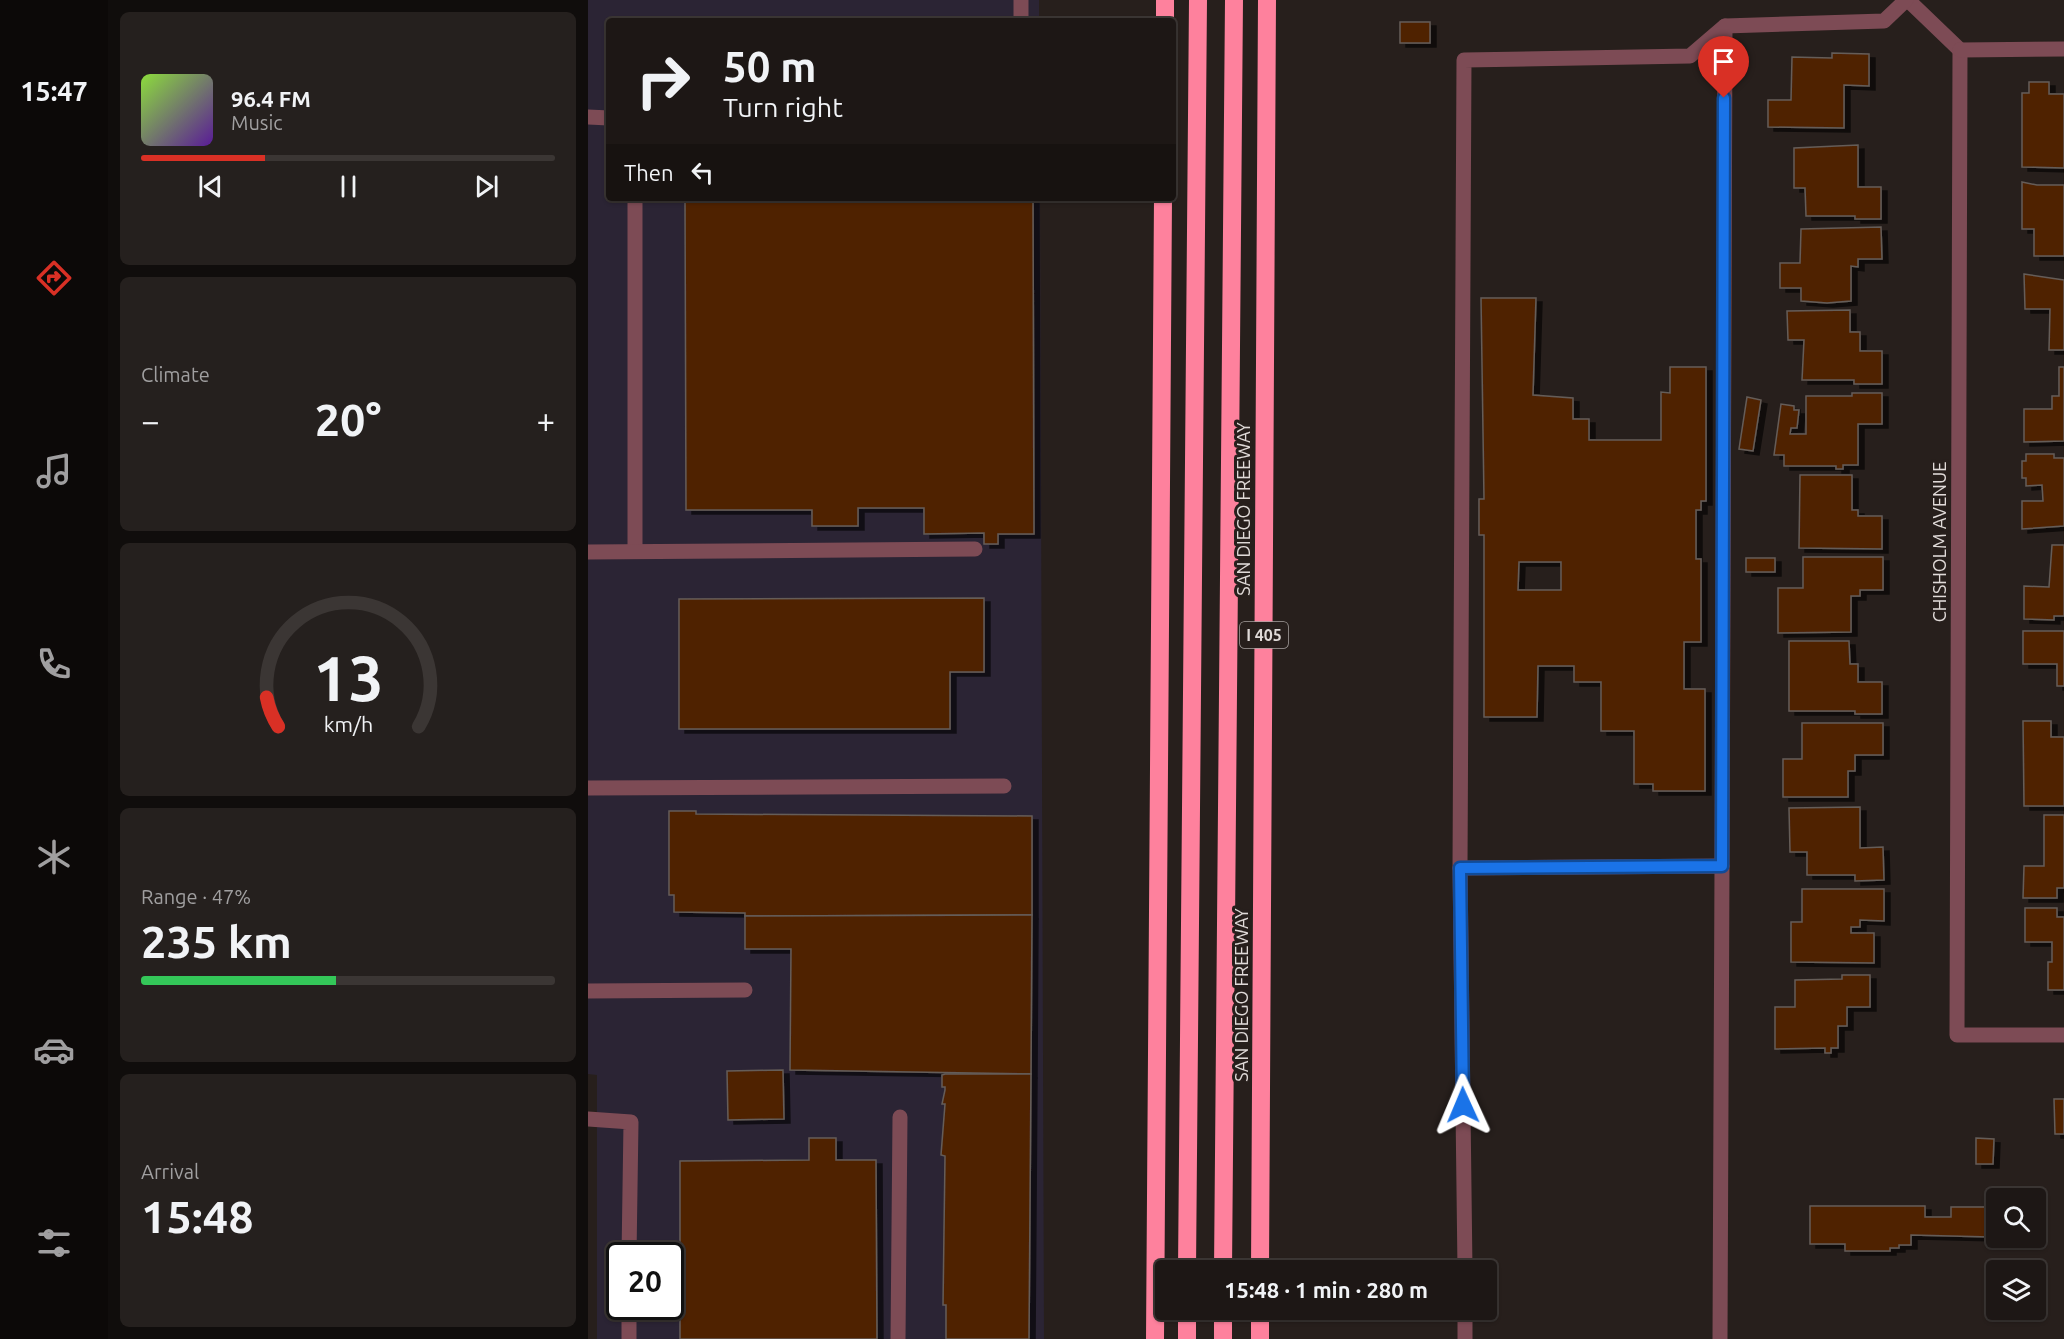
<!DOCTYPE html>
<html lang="en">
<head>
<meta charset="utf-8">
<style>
  :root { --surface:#1d1715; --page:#25201e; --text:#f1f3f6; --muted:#a09fa0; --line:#3b3634; --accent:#d93025 }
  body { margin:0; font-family:Ubuntu,sans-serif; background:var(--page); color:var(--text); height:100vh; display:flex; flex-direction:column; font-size:22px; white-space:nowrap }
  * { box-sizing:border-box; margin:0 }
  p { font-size:20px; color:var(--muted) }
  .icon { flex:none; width:33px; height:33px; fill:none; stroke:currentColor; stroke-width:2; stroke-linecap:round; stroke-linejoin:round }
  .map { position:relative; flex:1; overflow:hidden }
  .side { display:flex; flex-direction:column; gap:12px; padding:12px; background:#100d0c; width:480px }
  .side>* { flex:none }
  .hud { position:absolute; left:18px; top:18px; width:570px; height:183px; border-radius:6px; box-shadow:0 2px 4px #0004,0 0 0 2px var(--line); background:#1d1715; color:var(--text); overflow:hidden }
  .fabs { position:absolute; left:1398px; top:1188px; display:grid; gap:12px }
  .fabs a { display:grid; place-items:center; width:60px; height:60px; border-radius:6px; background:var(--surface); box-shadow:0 2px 4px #0004,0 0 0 2px var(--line); font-size:30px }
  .speed { position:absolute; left:18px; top:1242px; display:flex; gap:12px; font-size:30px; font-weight:700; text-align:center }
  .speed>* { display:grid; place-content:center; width:78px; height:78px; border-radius:50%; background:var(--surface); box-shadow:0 2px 4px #0004,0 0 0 2px var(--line); line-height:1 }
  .speed .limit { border:3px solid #111; border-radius:9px; background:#fff; color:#111 }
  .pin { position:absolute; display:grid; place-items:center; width:51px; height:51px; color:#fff; margin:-62px -26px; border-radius:50% 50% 50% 0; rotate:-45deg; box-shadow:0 0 6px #0007 }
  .pin .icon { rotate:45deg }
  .me { position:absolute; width:66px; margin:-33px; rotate:359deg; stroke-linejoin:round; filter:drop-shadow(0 0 4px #0008) }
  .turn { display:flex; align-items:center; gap:21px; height:126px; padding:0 18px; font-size:27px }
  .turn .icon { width:78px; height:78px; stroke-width:2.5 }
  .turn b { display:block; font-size:42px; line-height:51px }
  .then { display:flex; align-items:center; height:57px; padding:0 18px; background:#0003; gap:12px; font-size:22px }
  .big { font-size:45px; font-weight:700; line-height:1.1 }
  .side .card { flex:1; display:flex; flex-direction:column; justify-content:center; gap:9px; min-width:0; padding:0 21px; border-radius:9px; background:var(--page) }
  .side .dial { align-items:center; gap:0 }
  .dial svg { height:156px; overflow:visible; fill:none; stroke:var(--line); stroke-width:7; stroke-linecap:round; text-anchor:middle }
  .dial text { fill:var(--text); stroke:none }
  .song { display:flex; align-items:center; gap:18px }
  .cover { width:72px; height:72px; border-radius:9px; background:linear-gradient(135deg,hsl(90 70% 55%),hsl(270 70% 35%)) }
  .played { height:6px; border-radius:3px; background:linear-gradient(90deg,var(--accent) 30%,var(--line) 30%) }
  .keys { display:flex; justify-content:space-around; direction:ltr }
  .heat { display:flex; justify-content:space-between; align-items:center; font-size:33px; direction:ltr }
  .charge { height:9px; border-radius:4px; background:linear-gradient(90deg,#34c759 47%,var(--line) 0) }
  .trip { position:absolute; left:567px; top:1260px; width:342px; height:60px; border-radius:6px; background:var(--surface); box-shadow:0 2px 4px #0004,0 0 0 2px var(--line); font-weight:700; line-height:60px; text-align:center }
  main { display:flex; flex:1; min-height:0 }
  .tabs { display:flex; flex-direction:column; width:108px; justify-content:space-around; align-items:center; background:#0c0908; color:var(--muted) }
  .tabs .icon { width:42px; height:42px }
  .tabs .active { color:var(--accent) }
  .tabs b { font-size:27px; color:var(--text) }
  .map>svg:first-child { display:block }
  .industrial { fill:#2b2434; fill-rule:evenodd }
  .building { fill:#4f2306; stroke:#655d58; stroke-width:1.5; fill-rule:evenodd; filter:url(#shadow) }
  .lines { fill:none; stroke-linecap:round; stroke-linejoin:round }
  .minor { stroke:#7d4b55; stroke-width:15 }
  .highway { stroke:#fe819d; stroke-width:18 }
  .route-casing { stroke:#114b97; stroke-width:15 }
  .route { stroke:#1a73e8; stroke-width:10 }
  .labels { text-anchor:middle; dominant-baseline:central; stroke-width:6; stroke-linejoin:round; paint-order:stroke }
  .shield { fill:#271f1c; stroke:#a8a2a0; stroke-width:1.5 }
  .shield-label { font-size:16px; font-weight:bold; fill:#e0dad8 }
  .street-label { font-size:18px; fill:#e0dad8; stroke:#271f1c }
</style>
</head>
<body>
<main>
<nav class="tabs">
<b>15:47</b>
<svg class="icon active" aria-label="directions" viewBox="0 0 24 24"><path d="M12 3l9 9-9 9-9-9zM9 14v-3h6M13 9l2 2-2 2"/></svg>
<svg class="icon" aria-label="music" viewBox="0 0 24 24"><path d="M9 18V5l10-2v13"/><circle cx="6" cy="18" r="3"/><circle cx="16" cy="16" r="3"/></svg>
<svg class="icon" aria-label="phone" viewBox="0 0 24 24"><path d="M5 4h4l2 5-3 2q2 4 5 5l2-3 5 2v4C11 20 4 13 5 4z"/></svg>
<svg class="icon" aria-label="climate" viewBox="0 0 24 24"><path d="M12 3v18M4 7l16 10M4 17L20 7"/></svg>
<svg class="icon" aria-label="car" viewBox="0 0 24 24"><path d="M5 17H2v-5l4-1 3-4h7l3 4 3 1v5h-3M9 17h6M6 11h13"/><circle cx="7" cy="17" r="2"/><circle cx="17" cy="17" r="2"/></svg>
<svg class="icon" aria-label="filters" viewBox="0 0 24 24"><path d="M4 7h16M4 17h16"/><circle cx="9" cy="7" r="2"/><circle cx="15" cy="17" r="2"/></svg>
</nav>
<section class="side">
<div class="card">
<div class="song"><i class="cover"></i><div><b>96.4 FM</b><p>Music</p></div></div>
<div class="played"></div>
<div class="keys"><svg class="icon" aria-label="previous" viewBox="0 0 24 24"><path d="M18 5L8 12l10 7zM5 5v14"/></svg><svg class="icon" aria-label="pause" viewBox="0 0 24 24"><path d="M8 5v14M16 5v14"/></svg><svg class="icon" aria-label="next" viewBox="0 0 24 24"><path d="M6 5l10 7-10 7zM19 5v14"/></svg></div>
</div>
<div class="card"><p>Climate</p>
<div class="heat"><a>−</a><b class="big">20°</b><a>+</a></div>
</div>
<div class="card dial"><svg viewBox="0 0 100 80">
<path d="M14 69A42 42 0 1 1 86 69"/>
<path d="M14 69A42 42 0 0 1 8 54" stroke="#d93025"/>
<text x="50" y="56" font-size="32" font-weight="700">13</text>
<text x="50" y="72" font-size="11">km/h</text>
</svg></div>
<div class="card"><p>Range · 47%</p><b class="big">235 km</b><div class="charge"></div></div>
<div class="card"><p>Arrival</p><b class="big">15:48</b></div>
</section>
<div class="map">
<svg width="1476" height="1339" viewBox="0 0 1476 1339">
  <defs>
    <filter id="shadow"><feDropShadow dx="6" dy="4" stdDeviation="0" flood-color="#0009"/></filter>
  </defs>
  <rect width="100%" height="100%" fill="#271f1c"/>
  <path class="industrial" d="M0,0H451V21H21V198H452L456,1339H9V1075L0,1074ZM32,1256H82V1306H32Z"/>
  <g class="building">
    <rect x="812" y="22" width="30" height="21"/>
    <polygon points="1244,53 1281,54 1281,86 1256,85 1256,128 1180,127 1180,100 1203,100 1204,57 1244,58"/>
    <polygon points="1441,82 1461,82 1461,94 1476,94 1476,168 1434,167 1434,93 1441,93"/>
    <polygon points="1270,145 1270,187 1293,187 1293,219 1267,219 1267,216 1218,216 1217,188 1206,188 1206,148"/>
    <polygon points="1434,182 1449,185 1476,185 1476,256 1446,256 1446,229 1434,229"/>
    <polygon points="97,198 445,198 446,534 410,534 410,544 396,544 396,533 336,534 336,508 270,508 270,526 224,526 224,510 98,510"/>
    <polygon points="1293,227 1294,259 1270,259 1270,267 1263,266 1263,301 1239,303 1213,301 1213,288 1192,288 1192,263 1212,263 1213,229"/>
    <polygon points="1436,274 1476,280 1476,350 1461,350 1462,309 1437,309"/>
    <path d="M893,298H948L945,395L985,398V419H1001V440H1073V392L1082,393V367H1118V501H1113V510H1108V559H1113V642H1096V689H1117V791H1065V784H1046V731H1013V682H986V666H950L949,717H896V535H891V499H896ZM931,562H973V590H930Z"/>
    <polygon points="1262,310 1262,332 1272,332 1272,351 1294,351 1294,384 1266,384 1266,380 1214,380 1216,340 1200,340 1199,311"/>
    <polygon points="1471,367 1476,367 1476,441 1436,442 1436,409 1464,409 1464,396 1471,396"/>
    <polygon points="1264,393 1294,393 1294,424 1270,424 1270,465 1255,465 1255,469 1248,469 1248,466 1196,466 1196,455 1186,455 1193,404 1206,406 1206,410 1211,410 1209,428 1203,428 1202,434 1218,434 1218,396 1264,396"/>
    <polygon points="1159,397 1173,400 1165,451 1151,449"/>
    <polygon points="1438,454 1466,454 1466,458 1476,458 1476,526 1434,529 1434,501 1455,501 1454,485 1438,486 1438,478 1434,478 1434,461 1438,461"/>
    <polygon points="1212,475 1264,475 1264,510 1270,510 1270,516 1294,516 1294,549 1211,548"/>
    <polygon points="1464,545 1476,545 1476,616 1466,616 1466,620 1436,619 1436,586 1461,587"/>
    <polygon points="1215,557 1295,557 1295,590 1272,590 1272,596 1263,596 1263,632 1190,633 1190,588 1215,588"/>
    <rect x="1158" y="558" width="29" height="14"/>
    <polygon points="396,598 396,672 362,672 362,729 91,729 91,599"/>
    <polygon points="1435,631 1476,631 1476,686 1469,686 1469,664 1435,664"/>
    <polygon points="1201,641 1261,641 1262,664 1270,664 1270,682 1294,682 1294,714 1267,714 1267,711 1201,711"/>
    <polygon points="1435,721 1463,721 1463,737 1476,737 1476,806 1436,806"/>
    <polygon points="1214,723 1295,723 1295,755 1267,755 1267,771 1260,771 1260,797 1195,797 1195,759 1214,759"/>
    <polygon points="1272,807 1272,848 1295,847 1296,880 1267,881 1267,875 1219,875 1219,852 1202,852 1201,808"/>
    <polygon points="81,811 108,811 108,814 444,816 444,915 157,916 157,913 86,912 86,895 81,895"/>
    <polygon points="1456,815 1476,815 1476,888 1469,888 1469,898 1435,898 1436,866 1456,866"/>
    <polygon points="1214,889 1296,889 1296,921 1272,920 1272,927 1263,927 1263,933 1286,933 1286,963 1203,962 1203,922 1214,922"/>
    <polygon points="1437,908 1469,908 1469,917 1476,917 1476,990 1460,990 1460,962 1464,962 1464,942 1437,942"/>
    <polygon points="444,915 443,1074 202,1070 203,949 157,949 157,916"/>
    <polygon points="1254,975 1282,975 1282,1007 1259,1007 1259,1026 1250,1026 1250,1048 1243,1048 1243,1053 1237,1053 1237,1048 1187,1049 1187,1007 1207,1007 1207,980 1254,979"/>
    <polygon points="195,1070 196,1119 140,1120 139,1071"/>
    <polygon points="357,1074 443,1074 441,1339 358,1339 358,1305 355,1305 357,1156 353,1155 357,1104 354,1104 357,1090 357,1087 354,1087 354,1075"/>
    <polygon points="1466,1099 1476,1099 1476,1134 1467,1134"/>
    <polygon points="221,1138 248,1138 248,1160 288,1160 289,1339 92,1339 92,1161 221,1160"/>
    <polygon points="1388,1138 1406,1139 1405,1164 1388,1164"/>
    <polygon points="1222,1206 1337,1206 1337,1217 1363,1217 1363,1207 1402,1207 1402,1237 1323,1235 1323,1245 1311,1245 1311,1248 1302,1248 1302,1251 1257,1251 1257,1244 1222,1244"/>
  </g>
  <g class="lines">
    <g class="minor">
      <polyline points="1320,0 1372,50"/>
      <polyline points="433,21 433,0"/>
      <polyline points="1372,50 1369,1035 1476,1035"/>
      <polyline points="1372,50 1476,49"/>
      <polyline points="0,117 21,118"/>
      <polyline points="47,550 47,198"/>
      <polyline points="0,552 387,549"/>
      <polyline points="0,788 416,786"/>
      <polyline points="1134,866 1137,26"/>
      <polyline points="872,868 876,60 1102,56 1137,26 1296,21 1318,0"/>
      <polyline points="0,991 157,990"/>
      <polyline points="0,1119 43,1122 41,1256"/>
      <polyline points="877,1270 872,868 1134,866 1132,1339"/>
      <polyline points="877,1310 877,1339"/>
      <polyline points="41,1339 41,1306"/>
      <polyline points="310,1339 312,1117"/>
    </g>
    <g class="highway">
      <polyline points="577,21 577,0"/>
      <polyline points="599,1270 610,0"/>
      <polyline points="635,1270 646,0"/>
      <polyline points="672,1270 679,0"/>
      <polyline points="567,1339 575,198"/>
      <polyline points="599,1339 599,1310"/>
      <polyline points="635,1339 635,1310"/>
      <polyline points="672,1339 672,1310"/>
    </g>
  </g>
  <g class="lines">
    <defs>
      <polyline id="route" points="875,1105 872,868 1134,866 1136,98"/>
    </defs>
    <use href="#route" class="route-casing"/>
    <use href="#route" class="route"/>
  </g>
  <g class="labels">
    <rect class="shield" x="652" y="622" width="48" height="26" rx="4.5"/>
    <g class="shield-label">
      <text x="676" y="635">I 405</text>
    </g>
    <g class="street-label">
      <text transform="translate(655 509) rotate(-90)">SAN DIEGO FREEWAY</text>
      <text transform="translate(1351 542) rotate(-90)">CHISHOLM AVENUE</text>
      <text transform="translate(653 995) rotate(-90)">SAN DIEGO FREEWAY</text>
    </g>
  </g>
</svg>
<div class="fabs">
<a><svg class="icon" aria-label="search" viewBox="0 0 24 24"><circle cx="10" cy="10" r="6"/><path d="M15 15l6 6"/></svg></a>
<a><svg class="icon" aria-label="layers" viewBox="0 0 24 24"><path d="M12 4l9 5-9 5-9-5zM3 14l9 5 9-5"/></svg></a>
</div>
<div class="speed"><div class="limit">20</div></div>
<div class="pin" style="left:1136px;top:98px;background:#d93025"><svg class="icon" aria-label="arrive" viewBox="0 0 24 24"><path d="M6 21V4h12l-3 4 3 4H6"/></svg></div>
<svg class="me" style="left:875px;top:1105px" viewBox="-20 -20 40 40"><path d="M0-17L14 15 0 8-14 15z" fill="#1a73e8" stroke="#fff" stroke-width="4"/></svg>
<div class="trip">15:48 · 1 min · 280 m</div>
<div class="hud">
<div class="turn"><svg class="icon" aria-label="right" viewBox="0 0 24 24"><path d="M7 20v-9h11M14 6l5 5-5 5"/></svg><div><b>50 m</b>Turn right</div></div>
<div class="then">Then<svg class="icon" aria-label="left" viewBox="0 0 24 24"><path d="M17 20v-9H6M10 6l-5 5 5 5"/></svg></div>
</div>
</div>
</main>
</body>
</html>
